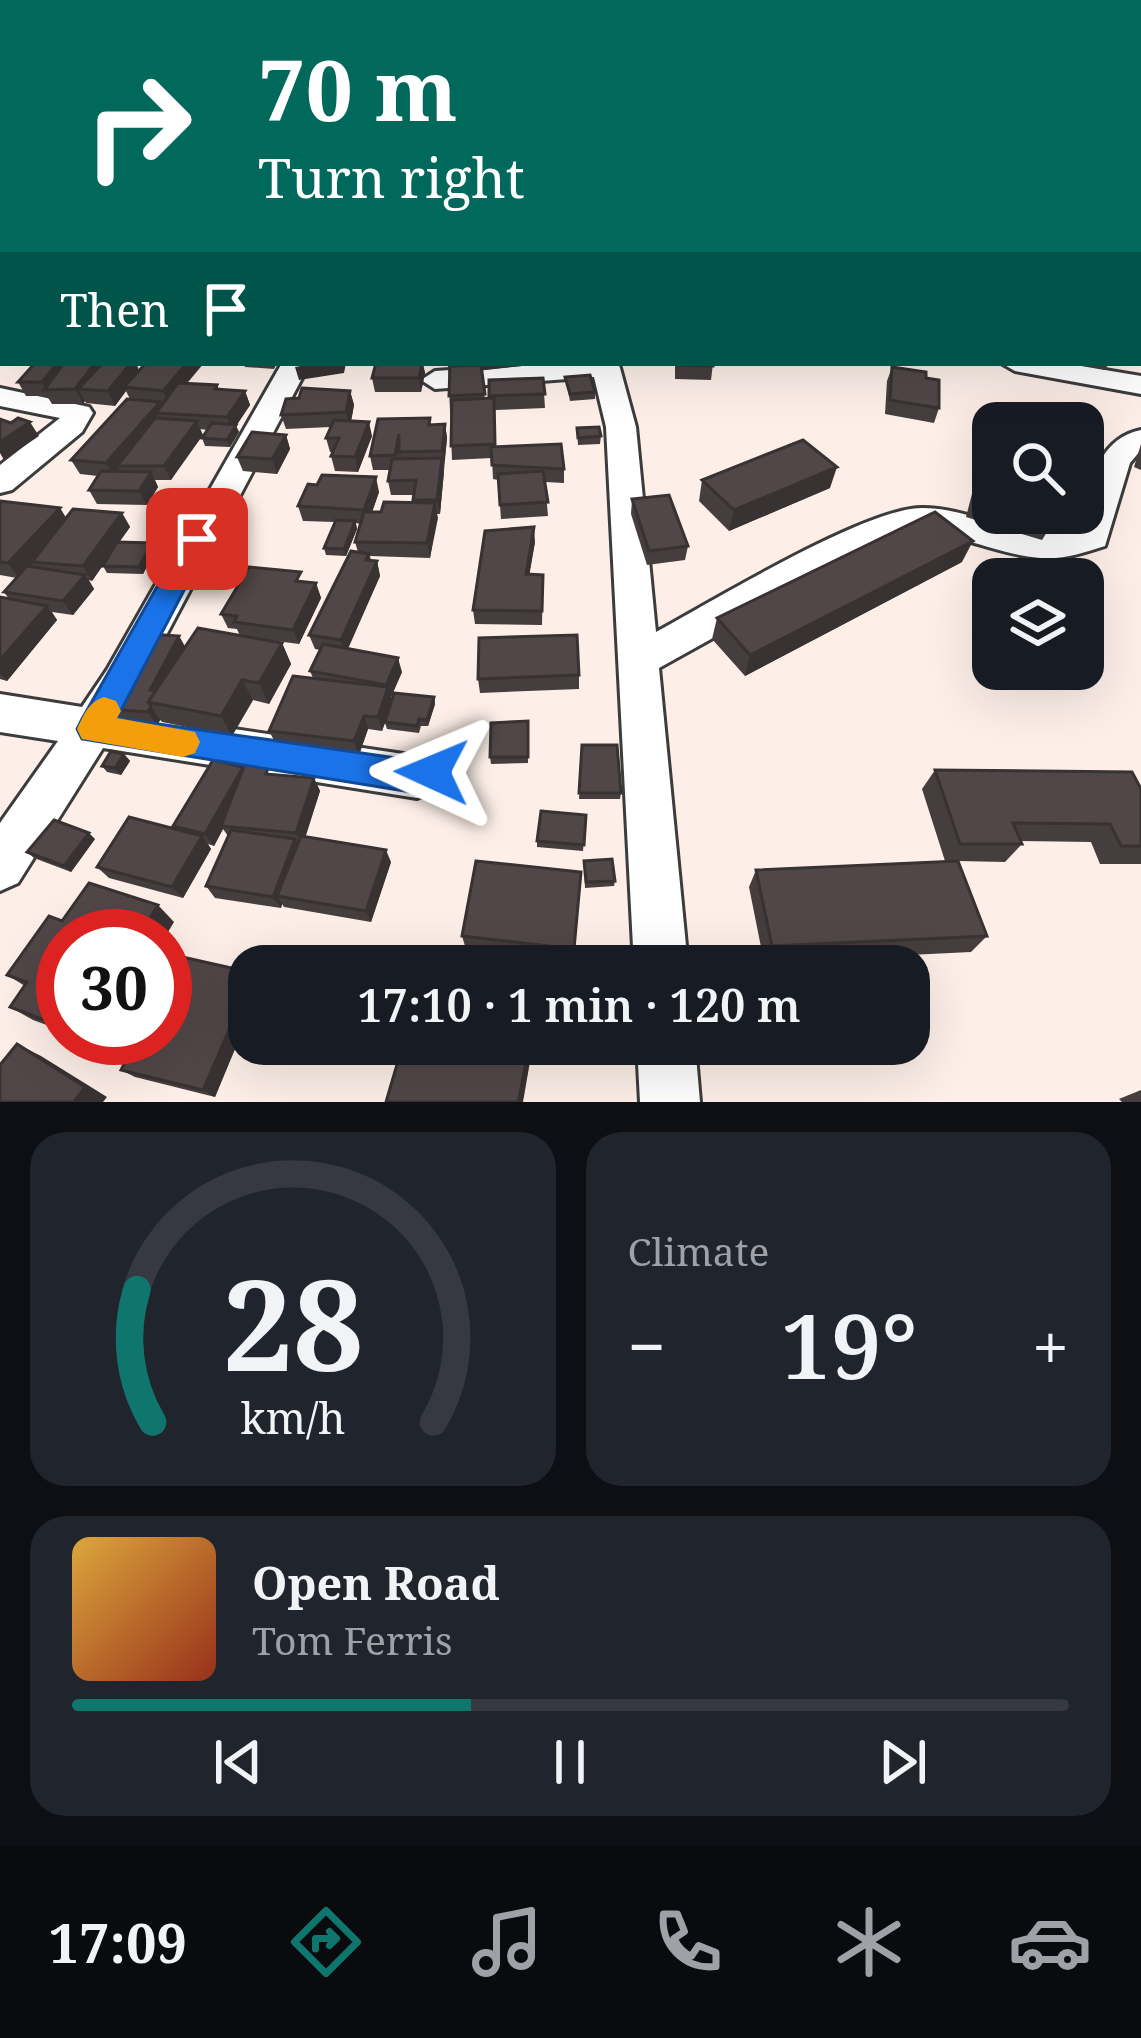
<!DOCTYPE html>
<html lang="en">
<head>
<meta charset="utf-8">
<style>
  :root { --surface:#171b24; --page:#20242c; --text:#f1f3f6; --muted:#9ea1a6; --line:#363941; --accent:#0f766e }
  body { margin:0; font-family:"Noto Serif",serif; background:var(--page); color:var(--text); height:100vh; display:flex; flex-direction:column; font-size:45px; white-space:nowrap }
  * { box-sizing:border-box; margin:0 }
  p { font-size:39px; color:var(--muted) }
  .icon { flex:none; width:66px; height:66px; fill:none; stroke:currentColor; stroke-width:2; stroke-linecap:round; stroke-linejoin:round }
  .map { position:relative; height:1102px; overflow:hidden }
  .sheet { display:flex; flex-direction:column; gap:30px; padding:30px; background:#0d0f14; flex:1 }
  .sheet>* { flex:none }
  .hud { position:absolute; left:0px; top:0px; width:1143px; height:366px; box-shadow:0 12px 48px #0002; background:#00695c; color:#fff; overflow:hidden }
  .buttons { position:absolute; left:972px; top:402px; display:grid; gap:24px }
  .buttons a { display:grid; place-items:center; width:132px; height:132px; border-radius:24px; background:var(--surface); box-shadow:0 12px 48px #0002; font-size:60px }
  .speed { position:absolute; left:36px; top:909px; display:flex; gap:24px; font-size:60px; font-weight:700; text-align:center }
  .speed>* { display:grid; place-content:center; width:156px; height:156px; border-radius:50%; background:var(--surface); box-shadow:0 12px 48px #0002; line-height:1 }
  .speed .limit { border:18px solid #d22; background:#fff; color:#111 }
  .pin { position:absolute; display:grid; place-items:center; width:102px; height:102px; color:#fff; margin:-51px; border-radius:24px; box-shadow:0 6px 18px #0006 }
  .me { position:absolute; width:132px; margin:-66px; rotate:271deg; stroke-linejoin:round; filter:drop-shadow(0 0 9px #0008) }
  .turn { display:flex; align-items:center; gap:42px; height:252px; padding:0 60px; font-size:54px }
  .turn .icon { width:156px; height:156px; stroke-width:2.5 }
  .turn b { display:block; font-size:84px; line-height:102px }
  .then { display:flex; align-items:center; height:114px; padding:0 60px; background:#0003; gap:24px; font-size:45px }
  .big { font-size:90px; font-weight:600; line-height:1.1 }
  .sheet .card { flex:1; display:flex; flex-direction:column; justify-content:center; gap:18px; min-width:0; padding:0 42px; border-radius:36px; background:var(--page) }
  .sheet .dial { align-items:center; gap:0 }
  .dial svg { height:312px; overflow:visible; fill:none; stroke:var(--line); stroke-width:7; stroke-linecap:round; text-anchor:middle }
  .dial text { fill:var(--text); stroke:none }
  .song { display:flex; align-items:center; gap:36px }
  .cover { width:144px; height:144px; border-radius:18px; background:linear-gradient(135deg,hsl(40 70% 55%),hsl(10 70% 35%)) }
  .played { height:12px; border-radius:6px; background:linear-gradient(90deg,var(--accent) 40%,var(--line) 40%) }
  .keys { display:flex; justify-content:space-around; direction:ltr }
  .heat { display:flex; justify-content:space-between; align-items:center; font-size:66px; direction:ltr }
  .sheet .tiles { flex:1; display:grid; gap:30px; grid-template-columns:1fr 1fr }
  .card:last-child { grid-column:span 2 }
  .trip { position:absolute; left:228px; top:945px; width:702px; height:120px; border-radius:36px; background:var(--surface); box-shadow:0 12px 48px #0002; font-weight:600; line-height:120px; text-align:center }
  .dock { display:flex; height:192px; justify-content:space-around; align-items:center; background:#090b0e; color:var(--muted) }
  .dock .icon { width:84px; height:84px }
  .dock .current { color:var(--accent) }
  .dock b { font-size:54px; color:var(--text) }
  .map>svg:first-child { display:block }
  .lines { fill:none; stroke-linecap:round; stroke-linejoin:round }
  .minor-casing { stroke:#3c3c3c; stroke-width:6 }
  .minor { fill:#fff; fill-rule:evenodd }
  .wall { fill:#463d3e }
  .shaded-wall { fill:#393232 }
  .building { fill:#514748; stroke:#393232; stroke-width:3 }
  .route { fill:#1a73e8; stroke:#114b97; stroke-width:3 }
  .slow { fill:#f59e0b }
</style>
</head>
<body>
<div class="map">
<svg width="1141" height="1102" viewBox="0 0 1141 1102">
  <rect width="100%" height="100%" fill="#fdefe8"/>
  <g class="lines">
    <defs>
      <g id="minor">
        <rect x="1140" y="265" width="1" height="14"/>
        <polygon points="282,363 310,363 125,713 417,756 432,751 448,757 455,772 448,787 417,798 103,748 18,883 0,891 0,823 58,741 0,732 0,694 82,707 107,670"/>
        <path d="M557,363H618L620,368L636,427L656,632C713,601 867,507 923,508C975,508 1025,545 1077,529C1089,491 1095,439 1141,430V450L1130,463L1105,546C1083,553 1063,560 1040,558C991,554 950,527 900,534L659,668L688,966H634L606,427L594,377L435,389L421,380L435,371Z"/>
        <polygon points="1001,363 1063,363 1141,376 1141,394 1015,371"/>
        <polygon points="0,388 89,407 93,413 82,432 12,490 0,493 0,465 60,418 0,406"/>
        <polygon points="637,1044 695,1044 700,1102 640,1102"/>
      </g>
    </defs>
    <use href="#minor" class="minor-casing"/>
    <use href="#minor" class="minor"/>
  </g>
  <g class="wall">
    <polygon points="95,363 136,363 139,371 187,384 217,385 219,389 245,391 250,405 236,426 239,432 230,447 205,446 202,438 207,430 200,429 171,480 155,480 158,487 147,505 97,504 89,490 98,476 80,474 71,460 130,399 126,391 115,406 86,403 85,401 83,404 52,404 47,396 26,396 18,382"/>
    <polygon points="243,363 277,363 274,369 245,367"/>
    <polygon points="376,363 423,363 425,373 421,392 375,392 372,378"/>
    <polygon points="448,363 522,363 522,366 481,370 485,399 489,399 489,380 543,378 545,408 495,410 496,447 564,469 564,483 545,482 548,516 501,519 498,480 493,479 492,458 452,460"/>
    <polygon points="675,363 713,363 711,380 675,379"/>
    <polygon points="1074,363 1109,363 1105,370"/>
    <polygon points="892,367 926,378 939,408 934,423 885,414 887,381"/>
    <polygon points="565,377 595,392 595,399 570,401"/>
    <polygon points="350,391 354,405 351,421 372,436 358,472 335,471 331,456 333,452 330,452 326,438 331,427 286,429 281,415 299,398"/>
    <polygon points="445,424 447,438 440,514 437,514 430,558 370,556 371,561 377,561 380,576 348,649 402,672 391,697 392,700 434,697 435,704 428,726 421,726 419,733 387,729 385,723 382,731 368,729 359,755 276,744 269,731 313,678 310,671 320,650 315,649 309,635 358,552 355,542 360,524 356,523 357,529 346,556 326,555 324,548 335,522 303,521 298,506 379,492 372,512 381,512 413,503 414,495 391,495 388,481 390,470 373,470 370,456 431,425"/>
    <polygon points="577,428 601,436 600,444 578,445"/>
    <polygon points="286,435 290,449 277,474 243,471 237,457"/>
    <polygon points="1141,444 1141,470 1134,467"/>
    <polygon points="980,475 993,479 993,513 1053,513 1051,526 1042,540 966,517 973,490"/>
    <polygon points="702,480 830,488 729,531 699,501"/>
    <polygon points="632,499 688,546 685,560 647,565 631,514"/>
    <polygon points="0,501 60,508 66,518 122,513 130,527 119,542 152,543 156,550 143,574 107,573 103,566 104,563 92,581 89,580 94,589 73,615 52,612 57,620 7,681 0,679 0,597 9,599 4,592 17,578 0,575"/>
    <polygon points="535,542 529,574 543,575 542,625 475,624 473,610"/>
    <polygon points="962,562 745,676 712,639 717,618"/>
    <polygon points="304,582 316,583 321,598 299,644 254,638 282,643 291,664 269,704 253,700 232,736 162,722 160,720 157,726 118,723 107,709 179,636 185,647 240,636 237,629 228,628 221,614"/>
    <polygon points="579,675 579,689 480,693 478,679"/>
    <polygon points="528,721 528,763 491,764 490,757"/>
    <polygon points="582,745 621,793 620,799 579,799"/>
    <polygon points="124,754 130,761 121,775 107,772 102,766"/>
    <polygon points="935,770 1141,789 1141,864 1100,864 1091,842 1021,841 1022,844 1005,862 958,861 987,936 971,952 764,962 749,887 756,870 945,861 922,789"/>
    <polygon points="274,775 314,778 320,791 305,836 391,862 371,922 284,907 282,904 281,908 215,898 206,886 228,836 223,829 214,846 208,844 211,849 183,898 109,878 97,867 176,830 173,826"/>
    <polygon points="586,815 583,851 537,847 537,841"/>
    <polygon points="95,839 71,872 34,858 27,852"/>
    <polygon points="584,861 615,881 614,886 585,888"/>
    <polygon points="581,872 574,959 465,946 462,936"/>
    <polygon points="62,921 174,922 63,936 63,1031 33,1020 10,1007 25,986 7,975"/>
    <polygon points="249,972 249,1015 215,1097 135,1077 121,1070"/>
    <polygon points="81,1038 116,1038 110,1048"/>
    <polygon points="1141,1090 1141,1102 1122,1102 1119,1099"/>
  </g>
  <g class="shaded-wall">
    <polygon points="3,209 3,226 0,228 0,211"/>
    <polygon points="58,363 70,363 46,390 42,382"/>
    <polygon points="95,363 104,363 78,389 85,401 83,404 75,389"/>
    <polygon points="124,363 136,363 140,373 124,387 126,391 115,406 108,391"/>
    <polygon points="187,363 204,363 169,405 163,391"/>
    <polygon points="318,363 346,363 344,373 299,380 295,367"/>
    <polygon points="422,363 425,373 421,392 419,378"/>
    <polygon points="449,363 522,363 522,366 450,374"/>
    <polygon points="245,391 250,405 236,426 239,432 230,447 227,440 232,431 227,417"/>
    <polygon points="350,391 354,405 350,427 346,412"/>
    <polygon points="160,402 165,413 156,413 160,423 117,466 120,471 114,478 106,463"/>
    <polygon points="197,421 203,435 171,480 164,466"/>
    <polygon points="30,422 39,436 4,460 0,453 0,442"/>
    <polygon points="369,422 372,436 358,472 355,457"/>
    <polygon points="445,424 447,438 444,465 442,451"/>
    <polygon points="286,435 290,449 277,474 272,459"/>
    <polygon points="442,458 444,472 440,514 437,500"/>
    <polygon points="837,467 830,488 729,531 734,510"/>
    <polygon points="151,472 158,487 147,505 139,491"/>
    <polygon points="376,477 379,492 368,524 364,510"/>
    <polygon points="435,503 438,518 430,558 427,543"/>
    <polygon points="60,508 69,523 19,578 8,563"/>
    <polygon points="122,513 130,527 92,581 83,566"/>
    <polygon points="355,521 357,529 346,556 344,549"/>
    <polygon points="534,527 535,542 527,589 526,574"/>
    <polygon points="973,541 962,562 745,676 750,655"/>
    <polygon points="152,543 156,550 143,574 139,567"/>
    <polygon points="377,561 380,576 345,654 341,640"/>
    <polygon points="85,575 94,589 73,615 63,601"/>
    <polygon points="316,583 321,598 299,644 293,630"/>
    <polygon points="47,606 57,620 7,681 0,673 0,660"/>
    <polygon points="179,636 187,650 163,697 150,690"/>
    <polygon points="282,643 291,664 269,704 259,683"/>
    <polygon points="398,658 402,672 391,697 392,701 382,731 378,717 388,689 386,685"/>
    <polygon points="242,680 253,700 232,736 221,716"/>
    <polygon points="434,697 435,704 428,726 427,720"/>
    <polygon points="151,706 160,720 157,726 148,712"/>
    <polygon points="364,716 368,729 359,755 354,741"/>
    <polygon points="124,754 130,761 121,775 115,768"/>
    <polygon points="243,767 221,826 223,829 214,846 205,834"/>
    <polygon points="314,778 320,791 303,845 296,833"/>
    <polygon points="89,833 95,839 71,872 64,866"/>
    <polygon points="202,836 211,849 183,898 172,887"/>
    <polygon points="295,839 302,851 277,896 282,904 281,908 273,897"/>
    <polygon points="386,850 391,862 371,922 366,911"/>
    <polygon points="158,905 174,922 165,937 139,936"/>
    <polygon points="249,984 249,1015 215,1097 203,1090"/>
    <polygon points="92,1038 116,1038 110,1048"/>
    <polygon points="17,1044 41,1056 107,1097 103,1102 74,1102"/>
    <polygon points="530,1044 531,1044 532,1050 523,1102 518,1102"/>
  </g>
  <g class="building">
    <polygon points="0,242 3,242 3,260 0,260 0,252 3,250 0,250"/>
    <polygon points="3,275 3,302 0,301 0,277"/>
    <polygon points="35,363 58,363 42,382 18,382"/>
    <polygon points="64,363 95,363 75,389 44,390"/>
    <polygon points="103,363 131,363 108,391 78,389"/>
    <polygon points="146,363 187,363 163,391 124,387"/>
    <polygon points="376,363 422,363 419,378 372,378"/>
    <polygon points="676,363 713,363 713,366 677,365"/>
    <polygon points="481,365 485,394 449,396 450,366"/>
    <polygon points="892,367 926,372 926,378 939,380 939,408 890,400"/>
    <polygon points="590,375 595,392 570,394 565,377"/>
    <polygon points="543,378 545,394 489,396 489,380"/>
    <polygon points="178,383 217,385 215,389 245,391 227,417 156,413"/>
    <polygon points="302,388 350,391 346,412 281,415 286,399 299,398"/>
    <polygon points="494,398 495,444 451,446 452,400"/>
    <polygon points="127,399 160,402 106,463 71,460"/>
    <polygon points="18,418 30,422 0,442 0,419 11,423"/>
    <polygon points="155,418 197,421 164,466 117,466"/>
    <polygon points="430,418 429,425 445,424 442,451 399,452 399,434 395,455 370,456 378,419"/>
    <polygon points="334,420 369,422 355,457 331,456 339,438 326,438"/>
    <polygon points="212,423 236,425 227,440 202,438"/>
    <polygon points="599,427 601,436 578,438 577,428"/>
    <polygon points="252,432 286,435 272,459 237,457"/>
    <polygon points="803,440 837,467 734,510 702,480"/>
    <polygon points="561,444 564,469 492,465 491,447"/>
    <polygon points="442,458 437,500 413,500 416,480 388,481 392,459"/>
    <polygon points="101,471 151,472 139,491 89,490"/>
    <polygon points="543,471 548,502 500,505 498,474"/>
    <polygon points="322,475 376,477 364,510 298,506 308,484 317,485"/>
    <polygon points="980,475 993,479 993,509 973,503"/>
    <polygon points="669,495 688,546 649,551 632,499"/>
    <polygon points="0,501 60,508 8,563 0,562"/>
    <polygon points="384,502 435,503 427,543 355,542 364,512 381,512"/>
    <polygon points="73,509 122,513 83,566 32,562"/>
    <polygon points="935,512 973,541 750,655 717,618"/>
    <polygon points="1007,513 1053,513 1051,526"/>
    <polygon points="336,520 355,521 344,549 324,548"/>
    <polygon points="534,527 526,574 543,575 542,611 473,610 485,531"/>
    <polygon points="117,542 152,543 139,567 103,566"/>
    <polygon points="351,551 369,554 366,560 377,561 341,640 309,635"/>
    <polygon points="27,566 85,575 63,601 4,592"/>
    <polygon points="249,567 301,572 296,581 316,583 293,630 234,622 237,616 221,614"/>
    <polygon points="0,597 47,606 0,660"/>
    <polygon points="198,628 282,643 259,683 242,680 221,716 148,702"/>
    <polygon points="150,634 179,636 150,690 156,690 148,702 151,706 148,712 107,709"/>
    <polygon points="577,635 579,675 478,679 479,638"/>
    <polygon points="323,644 398,658 386,685 310,671"/>
    <polygon points="293,676 388,687 378,717 364,716 354,741 269,731"/>
    <polygon points="394,693 434,697 427,720 419,719 417,726 385,722"/>
    <polygon points="528,721 528,757 490,757 491,723"/>
    <polygon points="582,745 617,745 621,793 579,793"/>
    <polygon points="111,751 124,754 115,768 102,766"/>
    <polygon points="213,760 243,767 205,834 173,826"/>
    <polygon points="245,764 269,765 266,774 314,778 296,833 221,826"/>
    <polygon points="935,770 1132,772 1141,789 1141,846 1121,846 1110,824 1013,823 1022,844 960,844"/>
    <polygon points="541,811 586,815 584,845 537,841"/>
    <polygon points="129,817 202,836 172,887 97,867"/>
    <polygon points="54,820 89,833 64,866 27,852"/>
    <polygon points="231,830 295,839 273,897 206,886"/>
    <polygon points="301,836 386,850 366,911 277,896"/>
    <polygon points="612,859 615,881 586,882 584,861"/>
    <polygon points="476,861 581,872 574,949 462,936"/>
    <polygon points="958,861 987,936 772,946 756,870"/>
    <polygon points="89,883 158,905 139,936 63,936 63,1027 10,1007 27,982 7,975 49,916 62,921"/>
    <polygon points="178,956 249,972 249,984 203,1090 121,1070 137,1038 165,1038 165,982"/>
    <polygon points="17,1044 85,1087 74,1102 0,1102 0,1065"/>
    <polygon points="403,1044 530,1044 518,1102 386,1102"/>
  </g>
  <linearGradient id="sky" x2="0" y2="1"><stop stop-color="#92cce9"/><stop offset="0.54" stop-color="#fef8f5"/><stop offset="1" stop-color="#fef8f5" stop-opacity="0"/></linearGradient>
  <rect width="1141" height="335" fill="url(#sky)"/>
  <polygon class="route" points="197,530 211,539 117,718 417,761 432,756 445,761 450,772 445,783 417,793 82,739 77,729 82,719 188,532"/>
  <path class="slow" d="M104,697L116,701L121,711L117,718L195,732L200,742L195,753L183,757L82,739L77,729C84,714 89,702 104,697Z"/>
</svg>
<div class="buttons">
<a><svg class="icon" aria-label="search" viewBox="0 0 24 24"><circle cx="10" cy="10" r="6"/><path d="M15 15l6 6"/></svg></a>
<a><svg class="icon" aria-label="layers" viewBox="0 0 24 24"><path d="M12 4l9 5-9 5-9-5zM3 14l9 5 9-5"/></svg></a>
</div>
<div class="speed"><div class="limit">30</div></div>
<div class="pin" style="left:197px;top:539px;background:#d93025"><svg class="icon" aria-label="arrive" viewBox="0 0 24 24"><path d="M6 21V4h12l-3 4 3 4H6"/></svg></div>
<svg class="me" style="left:432px;top:772px" viewBox="-20 -20 40 40"><path d="M0-17L14 15 0 8-14 15z" fill="#1a73e8" stroke="#fff" stroke-width="4"/></svg>
<div class="trip">17:10 · 1 min · 120 m</div>
<div class="hud">
<div class="turn"><svg class="icon" aria-label="right" viewBox="0 0 24 24"><path d="M7 20v-9h11M14 6l5 5-5 5"/></svg><div><b>70 m</b>Turn right</div></div>
<div class="then">Then<svg class="icon" aria-label="arrive" viewBox="0 0 24 24"><path d="M6 21V4h12l-3 4 3 4H6"/></svg></div>
</div>
</div>
<section class="sheet">
<div class="tiles">
<div class="card dial"><svg viewBox="0 0 100 80">
<path d="M14 69A42 42 0 1 1 86 69"/>
<path d="M14 69A42 42 0 0 1 10 35" stroke="#0f766e"/>
<text x="50" y="56" font-size="32" font-weight="700">28</text>
<text x="50" y="72" font-size="11">km/h</text>
</svg></div>
<div class="card"><p>Climate</p>
<div class="heat"><a>−</a><b class="big">19°</b><a>+</a></div>
</div>
<div class="card">
<div class="song"><i class="cover"></i><div><b>Open Road</b><p>Tom Ferris</p></div></div>
<div class="played"></div>
<div class="keys"><svg class="icon" aria-label="previous" viewBox="0 0 24 24"><path d="M18 5L8 12l10 7zM5 5v14"/></svg><svg class="icon" aria-label="pause" viewBox="0 0 24 24"><path d="M8 5v14M16 5v14"/></svg><svg class="icon" aria-label="next" viewBox="0 0 24 24"><path d="M6 5l10 7-10 7zM19 5v14"/></svg></div>
</div>
</div>
</section>
<nav class="dock">
<b>17:09</b>
<svg class="icon current" aria-label="directions" viewBox="0 0 24 24"><path d="M12 3l9 9-9 9-9-9zM9 14v-3h6M13 9l2 2-2 2"/></svg>
<svg class="icon" aria-label="music" viewBox="0 0 24 24"><path d="M9 18V5l10-2v13"/><circle cx="6" cy="18" r="3"/><circle cx="16" cy="16" r="3"/></svg>
<svg class="icon" aria-label="phone" viewBox="0 0 24 24"><path d="M5 4h4l2 5-3 2q2 4 5 5l2-3 5 2v4C11 20 4 13 5 4z"/></svg>
<svg class="icon" aria-label="climate" viewBox="0 0 24 24"><path d="M12 3v18M4 7l16 10M4 17L20 7"/></svg>
<svg class="icon" aria-label="car" viewBox="0 0 24 24"><path d="M5 17H2v-5l4-1 3-4h7l3 4 3 1v5h-3M9 17h6M6 11h13"/><circle cx="7" cy="17" r="2"/><circle cx="17" cy="17" r="2"/></svg>
</nav>
</body>
</html>
